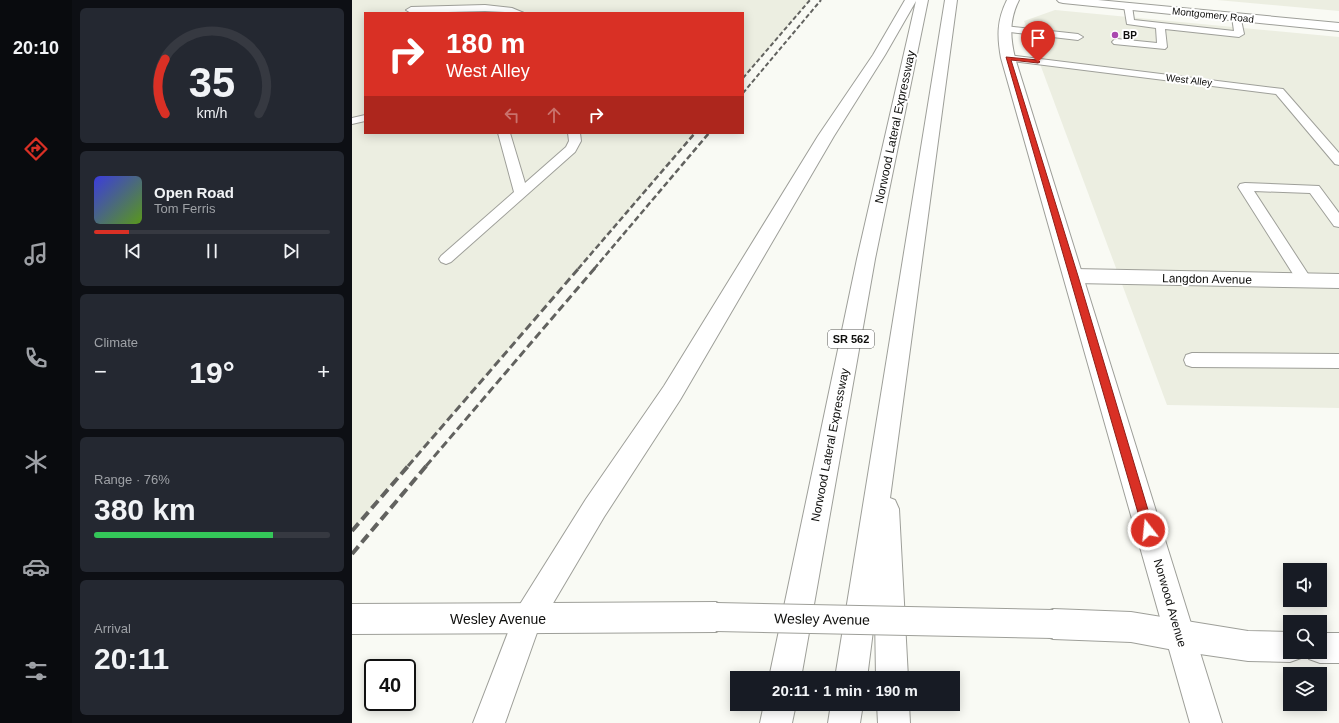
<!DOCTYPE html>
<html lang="en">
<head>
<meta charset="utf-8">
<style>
  :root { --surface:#171b24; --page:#242831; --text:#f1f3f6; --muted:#9ea1a6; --line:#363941; --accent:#d93025 }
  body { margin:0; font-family:Helvetica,sans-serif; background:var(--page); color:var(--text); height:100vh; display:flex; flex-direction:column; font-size:15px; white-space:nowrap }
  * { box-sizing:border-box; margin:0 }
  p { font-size:13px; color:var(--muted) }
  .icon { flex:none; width:22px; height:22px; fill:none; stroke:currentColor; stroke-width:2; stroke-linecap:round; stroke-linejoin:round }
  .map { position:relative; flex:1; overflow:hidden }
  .drawer { display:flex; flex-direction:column; gap:8px; padding:8px; background:#0d0f14; width:280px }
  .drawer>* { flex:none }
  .top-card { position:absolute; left:12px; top:12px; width:380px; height:122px; border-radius:0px; box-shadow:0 2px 10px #0003; background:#d93025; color:#fff; overflow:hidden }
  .buttons { position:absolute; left:931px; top:563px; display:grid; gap:8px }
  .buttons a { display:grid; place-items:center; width:44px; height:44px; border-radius:0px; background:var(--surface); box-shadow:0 2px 10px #0003; font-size:20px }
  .speed { position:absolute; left:12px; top:659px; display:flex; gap:8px; font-size:20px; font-weight:700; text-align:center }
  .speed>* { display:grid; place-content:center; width:52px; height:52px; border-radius:50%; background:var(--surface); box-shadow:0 2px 10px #0003; line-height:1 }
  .speed .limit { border:2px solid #111; border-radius:6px; background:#fff; color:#111 }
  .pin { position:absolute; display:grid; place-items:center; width:34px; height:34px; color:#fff; margin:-41px -17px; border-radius:50% 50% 50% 0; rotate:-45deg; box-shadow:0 0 4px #0007 }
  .pin .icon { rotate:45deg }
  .me { position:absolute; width:44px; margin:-22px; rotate:344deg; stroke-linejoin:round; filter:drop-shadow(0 0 3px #0008) }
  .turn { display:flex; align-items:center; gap:14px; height:84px; padding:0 16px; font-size:18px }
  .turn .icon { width:52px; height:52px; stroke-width:2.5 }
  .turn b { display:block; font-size:28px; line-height:34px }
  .lanes { display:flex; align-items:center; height:38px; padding:0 16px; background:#0003; justify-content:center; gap:20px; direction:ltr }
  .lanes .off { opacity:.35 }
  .big { font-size:30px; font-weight:700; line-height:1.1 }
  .drawer .widget { flex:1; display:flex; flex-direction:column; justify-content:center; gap:6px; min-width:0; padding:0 14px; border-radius:6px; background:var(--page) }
  .drawer .dial { align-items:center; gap:0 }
  .dial svg { height:104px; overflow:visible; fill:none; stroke:var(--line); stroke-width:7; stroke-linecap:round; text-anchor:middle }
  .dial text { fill:var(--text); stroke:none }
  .song { display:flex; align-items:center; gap:12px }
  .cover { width:48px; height:48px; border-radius:6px; background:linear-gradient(135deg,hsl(240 70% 55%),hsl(90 70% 35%)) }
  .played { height:4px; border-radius:2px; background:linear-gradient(90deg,var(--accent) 15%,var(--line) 15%) }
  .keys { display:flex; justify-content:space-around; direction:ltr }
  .heat { display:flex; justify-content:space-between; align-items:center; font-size:22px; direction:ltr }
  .charge { height:6px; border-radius:3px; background:linear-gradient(90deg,#34c759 76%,var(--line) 0) }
  .trip { position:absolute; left:378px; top:671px; width:230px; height:40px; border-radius:0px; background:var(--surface); box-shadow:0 2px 10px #0003; font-weight:700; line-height:40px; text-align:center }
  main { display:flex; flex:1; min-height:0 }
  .tab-bar { display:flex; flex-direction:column; width:72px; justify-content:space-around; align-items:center; background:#090b0e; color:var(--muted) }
  .tab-bar .icon { width:28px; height:28px }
  .tab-bar .on { color:var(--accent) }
  .tab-bar b { font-size:18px; color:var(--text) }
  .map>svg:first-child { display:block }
  .built { fill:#eceee1 }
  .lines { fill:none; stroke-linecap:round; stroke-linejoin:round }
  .lane-casing { stroke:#9e9f99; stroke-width:2 }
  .street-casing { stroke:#9e9f99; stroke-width:2 }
  .secondary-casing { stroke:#9e9f99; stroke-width:2 }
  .primary-casing { stroke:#9e9f99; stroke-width:2 }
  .highway-casing { stroke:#9e9f99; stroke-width:2 }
  .lane { fill:#fff; fill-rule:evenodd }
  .street { fill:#fff; fill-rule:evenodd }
  .secondary { fill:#fff; fill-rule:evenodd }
  .primary { fill:#fff; fill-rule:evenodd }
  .highway { fill:#fff; fill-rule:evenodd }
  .rail-far3 { stroke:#62625f; stroke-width:2; stroke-dasharray:4.5 2.5; stroke-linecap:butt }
  .rail-far2 { stroke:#62625f; stroke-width:2.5; stroke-dasharray:6 3; stroke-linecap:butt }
  .rail-far1 { stroke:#62625f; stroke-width:3; stroke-dasharray:8 4; stroke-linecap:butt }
  .rail { stroke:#62625f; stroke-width:4; stroke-dasharray:10 5; stroke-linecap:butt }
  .street-bridge-casing { stroke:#9e9f99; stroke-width:30; stroke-linecap:butt }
  .street-bridge { stroke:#fff; stroke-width:28 }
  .route { fill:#d93025; stroke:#8d1f18 }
  .poi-dot { fill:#a948af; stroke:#fff; stroke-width:1.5 }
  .labels { text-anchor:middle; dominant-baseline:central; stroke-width:4; stroke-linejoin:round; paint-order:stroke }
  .far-street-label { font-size:10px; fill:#0e0e0c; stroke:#fff }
  .far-poi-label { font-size:10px; font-weight:bold; fill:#0e0e0c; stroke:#fff; text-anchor:start }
  .shield { fill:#fff; stroke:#565655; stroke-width:1 }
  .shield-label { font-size:11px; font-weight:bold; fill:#0e0e0c }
  .street-label { font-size:12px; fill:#0e0e0c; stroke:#fff }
  .near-street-label { font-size:14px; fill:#0e0e0c; stroke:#fff }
</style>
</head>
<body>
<main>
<nav class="tab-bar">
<b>20:10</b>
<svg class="icon on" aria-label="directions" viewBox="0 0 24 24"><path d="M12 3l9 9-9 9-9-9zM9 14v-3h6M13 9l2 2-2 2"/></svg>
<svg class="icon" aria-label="music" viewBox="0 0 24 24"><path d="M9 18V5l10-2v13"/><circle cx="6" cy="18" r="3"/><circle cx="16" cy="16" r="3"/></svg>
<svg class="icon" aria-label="phone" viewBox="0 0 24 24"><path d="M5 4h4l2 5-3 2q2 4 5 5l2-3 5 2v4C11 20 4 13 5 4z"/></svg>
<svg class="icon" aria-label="climate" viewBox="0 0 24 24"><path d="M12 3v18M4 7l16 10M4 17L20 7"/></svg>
<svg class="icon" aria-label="car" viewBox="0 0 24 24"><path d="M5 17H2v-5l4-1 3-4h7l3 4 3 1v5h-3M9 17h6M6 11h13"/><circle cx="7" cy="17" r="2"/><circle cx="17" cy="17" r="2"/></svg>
<svg class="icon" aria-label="filters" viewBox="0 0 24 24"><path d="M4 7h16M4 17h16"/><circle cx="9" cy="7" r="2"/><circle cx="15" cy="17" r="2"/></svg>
</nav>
<section class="drawer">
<div class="widget dial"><svg viewBox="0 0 100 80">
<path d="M14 69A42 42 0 1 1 86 69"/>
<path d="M14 69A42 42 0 0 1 14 27" stroke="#d93025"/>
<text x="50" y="56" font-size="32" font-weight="700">35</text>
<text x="50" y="72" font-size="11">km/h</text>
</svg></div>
<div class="widget">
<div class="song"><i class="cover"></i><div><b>Open Road</b><p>Tom Ferris</p></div></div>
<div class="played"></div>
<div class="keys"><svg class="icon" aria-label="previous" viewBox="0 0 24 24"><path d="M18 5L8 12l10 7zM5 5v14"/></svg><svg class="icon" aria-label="pause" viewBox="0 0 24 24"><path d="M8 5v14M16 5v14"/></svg><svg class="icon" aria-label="next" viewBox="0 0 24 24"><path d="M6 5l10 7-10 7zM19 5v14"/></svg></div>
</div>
<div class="widget"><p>Climate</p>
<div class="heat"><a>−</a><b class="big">19°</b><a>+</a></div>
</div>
<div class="widget"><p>Range · 76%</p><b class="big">380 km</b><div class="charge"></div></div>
<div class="widget"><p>Arrival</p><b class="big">20:11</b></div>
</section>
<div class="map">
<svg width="987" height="723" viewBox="0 0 987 723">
  <rect width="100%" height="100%" fill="#f9faf4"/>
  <g class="built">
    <polygon points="0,0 458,0 391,78 391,13 13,13 13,133 343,133 0,531"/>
    <polygon points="865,0 987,0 987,11"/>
    <polygon points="703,10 987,37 987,408 815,405 672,21"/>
  </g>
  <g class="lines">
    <defs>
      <g id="lane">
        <polygon points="776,3 780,6 782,20 882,31 880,17 885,14 888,15 892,34 887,37 813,29 815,47 813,49 762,44 760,42 762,40 765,39 805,43 804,28 775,24 772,6"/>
        <polygon points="133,5 160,8 172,13 133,11 59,13 54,10 59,7"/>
        <polygon points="653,26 726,34 731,37 726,40 650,31 648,29"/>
        <polygon points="656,55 931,89 987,153 987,165 983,164 924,94 652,60 651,58"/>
        <polygon points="13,115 13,121 0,124 0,118"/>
        <polygon points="146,133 158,133 173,183 214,147 217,141 216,133 228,133 229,141 223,152 99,262 94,264 89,262 87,259 89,256 162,192"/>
        <polygon points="893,183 967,186 987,213 987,227 982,226 958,193 902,191 958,277 961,281 958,285 953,286 948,285 886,187 888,184"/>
        <polygon points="840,353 987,354 987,368 840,367 834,365 832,360 834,355"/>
      </g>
      <g id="street">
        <polygon points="722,269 987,274 987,288 722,283 715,281 712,276 715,271"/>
        <polygon points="364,602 374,607 379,617 374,627 364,632 0,634 0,604"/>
        <polygon points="701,609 779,612 896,631 938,632 938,652 951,652 949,658 938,662 896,661 827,651 779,642 701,639 690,635 686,624 690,613"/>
        <polygon points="968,633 987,633 987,663 968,663 957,659 954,652 968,652"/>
      </g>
      <path id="secondary" d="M655,0H667C657,20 658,37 663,58L870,723H838L649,58C645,36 645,20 655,0Z"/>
      <polygon id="primary" points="705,0 746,0 987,23 987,31 711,3 707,2"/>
      <g id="highway">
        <polygon points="553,0 576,0 523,259 449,678 417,678 505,259 564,1 533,55 482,136 328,400 252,517 187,627 153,723 121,723 165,609 234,499 312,386 466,136 521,55"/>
        <polygon points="593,0 605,0 538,498 543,500 547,509 556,678 524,678 523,615 515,678 483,678"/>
        <polygon points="412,704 444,704 440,723 408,723"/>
        <polygon points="479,704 511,704 508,723 476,723"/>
        <polygon points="525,704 557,704 558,723 526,723"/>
      </g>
    </defs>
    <use href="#lane" class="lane-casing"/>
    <use href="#street" class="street-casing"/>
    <use href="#secondary" class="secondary-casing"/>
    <use href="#primary" class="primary-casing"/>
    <use href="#highway" class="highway-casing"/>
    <use href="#lane" class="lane"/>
    <use href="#street" class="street"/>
    <use href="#secondary" class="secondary"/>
    <use href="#primary" class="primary"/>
    <use href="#highway" class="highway"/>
    <g class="rail-far3">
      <polyline points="391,78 458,0"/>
      <polyline points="391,93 469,0"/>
    </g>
    <g class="rail-far2">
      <polyline points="226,269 343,133"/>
      <polyline points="242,269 357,133"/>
    </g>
    <g class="rail-far1">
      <polyline points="56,466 227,268"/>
      <polyline points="74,466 243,268"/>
    </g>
    <g class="rail">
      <polyline points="0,531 57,465"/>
      <polyline points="0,554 75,465"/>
    </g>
    <defs>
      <polyline id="street-bridge" points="364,617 701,624"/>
    </defs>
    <use href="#street-bridge" class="street-bridge-casing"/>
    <use href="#street-bridge" class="street-bridge"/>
  </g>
  <polygon class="route" points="654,57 686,60 688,62 686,63 659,60 726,276 802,530 800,534 796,535 792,534 791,530"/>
  <circle class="poi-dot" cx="763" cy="35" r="4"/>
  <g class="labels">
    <g class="far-street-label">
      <text transform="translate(861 15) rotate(6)">Montgomery Road</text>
      <text transform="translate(837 80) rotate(7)">West Alley</text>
    </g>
    <g class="far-poi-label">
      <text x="771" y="35">BP</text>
    </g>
    <rect class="shield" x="476" y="330" width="46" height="18" rx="3"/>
    <g class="shield-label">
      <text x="499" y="339">SR 562</text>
    </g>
    <g class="street-label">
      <text transform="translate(543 127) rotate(-78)">Norwood Lateral Expressway</text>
      <text transform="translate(855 279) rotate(1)">Langdon Avenue</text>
      <text transform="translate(478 445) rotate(-79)">Norwood Lateral Expressway</text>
      <text transform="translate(818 603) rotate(74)">Norwood Avenue</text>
    </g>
    <g class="near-street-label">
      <text x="146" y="619">Wesley Avenue</text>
      <text transform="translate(470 619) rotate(1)">Wesley Avenue</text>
    </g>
  </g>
</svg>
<div class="buttons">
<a><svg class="icon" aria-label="sound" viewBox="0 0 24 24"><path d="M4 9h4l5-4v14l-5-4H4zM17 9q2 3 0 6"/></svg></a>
<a><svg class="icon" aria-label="search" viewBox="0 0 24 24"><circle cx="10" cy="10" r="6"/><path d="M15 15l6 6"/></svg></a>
<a><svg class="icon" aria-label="layers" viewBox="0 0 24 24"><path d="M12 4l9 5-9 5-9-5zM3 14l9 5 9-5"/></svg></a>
</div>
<div class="speed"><div class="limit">40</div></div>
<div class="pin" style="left:686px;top:62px;background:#d93025"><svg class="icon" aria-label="arrive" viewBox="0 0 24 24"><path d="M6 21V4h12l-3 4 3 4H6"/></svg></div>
<svg class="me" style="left:796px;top:530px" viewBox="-20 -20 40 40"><circle r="17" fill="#d93025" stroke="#fff" stroke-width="3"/><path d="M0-11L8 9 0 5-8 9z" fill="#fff"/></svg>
<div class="trip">20:11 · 1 min · 190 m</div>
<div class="top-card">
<div class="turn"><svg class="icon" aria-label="right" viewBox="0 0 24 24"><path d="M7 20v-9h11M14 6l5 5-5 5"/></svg><div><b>180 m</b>West Alley</div></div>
<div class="lanes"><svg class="icon off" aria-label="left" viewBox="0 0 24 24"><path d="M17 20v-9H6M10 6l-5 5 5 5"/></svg><svg class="icon off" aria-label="ahead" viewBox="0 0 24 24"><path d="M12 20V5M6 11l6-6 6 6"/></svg><svg class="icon" aria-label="right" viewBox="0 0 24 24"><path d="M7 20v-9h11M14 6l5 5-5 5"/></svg></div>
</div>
</div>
</main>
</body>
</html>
